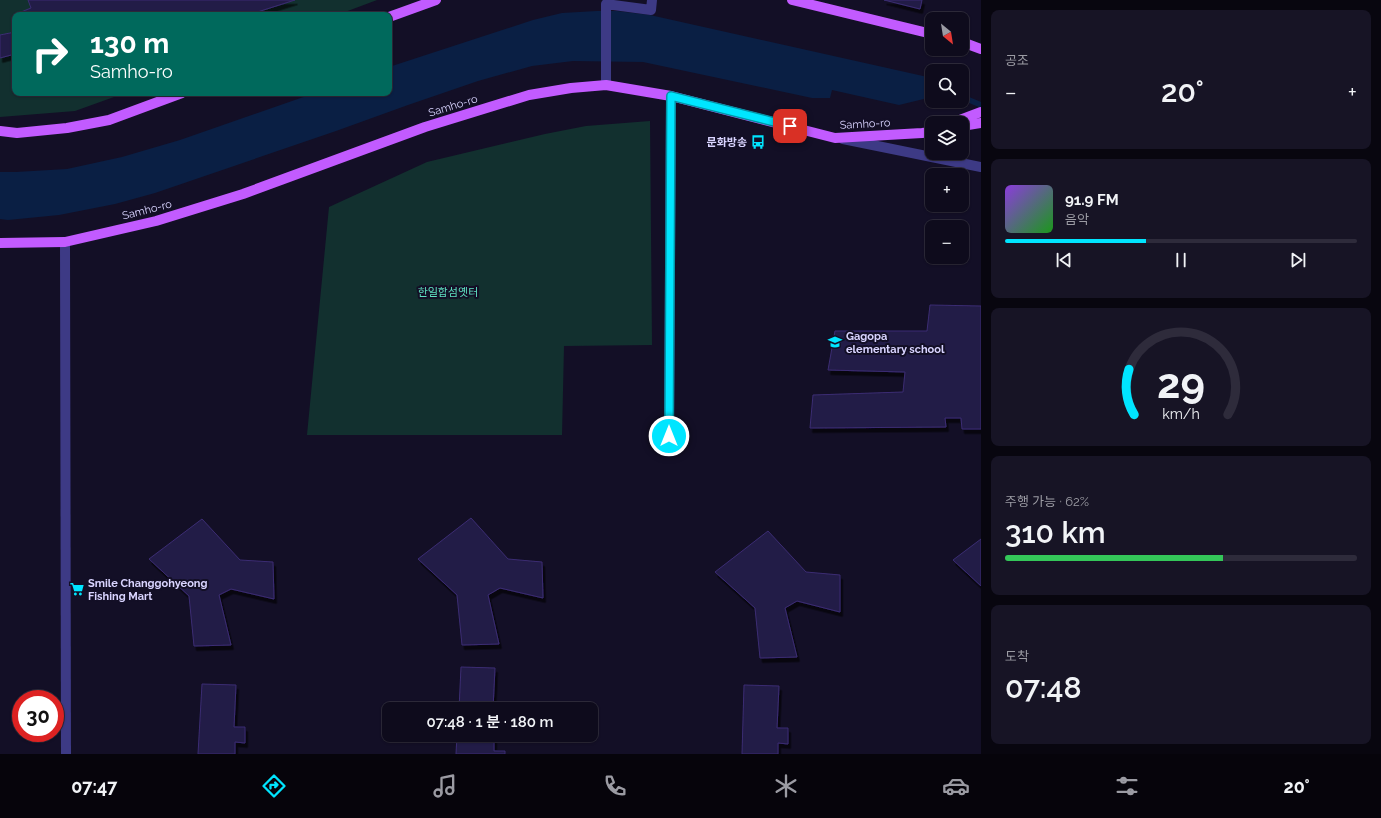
<!DOCTYPE html>
<html lang="ko">
<head>
<meta charset="utf-8">
<style>
  :root { --surface:#0e0b1c; --page:#171425; --text:#f1f3f6; --muted:#9b9ba3; --line:#2e2b3b; --accent:#00e5ff }
  body { margin:0; font-family:Raleway,"Noto Sans KR",sans-serif; background:var(--page); color:var(--text); height:100vh; display:flex; flex-direction:column; font-size:15px; white-space:nowrap }
  * { box-sizing:border-box; margin:0 }
  p { font-size:13px; color:var(--muted) }
  .icon { flex:none; width:22px; height:22px; fill:none; stroke:currentColor; stroke-width:2; stroke-linecap:round; stroke-linejoin:round }
  .map { position:relative; flex:1; overflow:hidden }
  .details { display:flex; flex-direction:column; gap:10px; padding:10px; background:#08060f; width:400px }
  .details>* { flex:none }
  .guide { position:absolute; left:12px; top:12px; width:380px; height:84px; border-radius:8px; box-shadow:0 1px 3px #0004,0 0 0 1px var(--line); background:#00695c; color:#fff; overflow:hidden }
  .needle { width:26px; rotate:150deg }
  .controls { position:absolute; left:925px; top:12px; display:grid; gap:8px }
  .controls a { display:grid; place-items:center; width:44px; height:44px; border-radius:8px; background:var(--surface); box-shadow:0 1px 3px #0004,0 0 0 1px var(--line); font-size:20px }
  .speed { position:absolute; left:12px; top:690px; display:flex; gap:8px; font-size:20px; font-weight:700; text-align:center }
  .speed>* { display:grid; place-content:center; width:52px; height:52px; border-radius:50%; background:var(--surface); box-shadow:0 1px 3px #0004,0 0 0 1px var(--line); line-height:1 }
  .speed .limit { border:6px solid #d22; background:#fff; color:#111 }
  .pin { position:absolute; display:grid; place-items:center; width:34px; height:34px; color:#fff; margin:-17px; border-radius:8px; box-shadow:0 2px 6px #0006 }
  .me { position:absolute; width:44px; margin:-22px; rotate:0deg; stroke-linejoin:round; filter:drop-shadow(0 0 3px #0008) }
  .turn { display:flex; align-items:center; gap:14px; height:84px; padding:0 12px; font-size:18px }
  .turn .icon { width:52px; height:52px; stroke-width:2.5 }
  .turn b { display:block; font-size:28px; line-height:34px }
  .big { font-size:30px; font-weight:600; line-height:1.1 }
  .details .card { flex:1; display:flex; flex-direction:column; justify-content:center; gap:6px; min-width:0; padding:0 14px; border-radius:8px; background:var(--page) }
  .details .dial { align-items:center; gap:0 }
  .dial svg { height:104px; overflow:visible; fill:none; stroke:var(--line); stroke-width:7; stroke-linecap:round; text-anchor:middle }
  .dial text { fill:var(--text); stroke:none }
  .song { display:flex; align-items:center; gap:12px }
  .cover { width:48px; height:48px; border-radius:6px; background:linear-gradient(135deg,hsl(270 70% 55%),hsl(120 70% 35%)) }
  .played { height:4px; border-radius:2px; background:linear-gradient(90deg,var(--accent) 40%,var(--line) 40%) }
  .keys { display:flex; justify-content:space-around; direction:ltr }
  .heat { display:flex; justify-content:space-between; align-items:center; font-size:22px; direction:ltr }
  .charge { height:6px; border-radius:3px; background:linear-gradient(90deg,#34c759 62%,var(--line) 0) }
  .trip { position:absolute; left:382px; top:702px; width:216px; height:40px; border-radius:8px; background:var(--surface); box-shadow:0 1px 3px #0004,0 0 0 1px var(--line); font-weight:600; line-height:40px; text-align:center }
  .tab-bar { display:flex; height:64px; justify-content:space-around; align-items:center; background:#06040b; color:var(--muted) }
  .tab-bar .icon { width:28px; height:28px }
  .tab-bar .selected { color:var(--accent) }
  .tab-bar b { font-size:18px; color:var(--text) }
  main { display:flex; flex:1; min-height:0 }
  .map>svg:first-child { display:block }
  .green { fill:#12302f }
  .water { fill:#0a1f44 }
  .lines { fill:none; stroke-linecap:round; stroke-linejoin:round }
  .stream { stroke:#0a1f44; stroke-width:5.5 }
  .building { fill:#241b47; stroke:#3b2d73; filter:url(#shadow) }
  .minor { stroke:#3d3a85; stroke-width:10 }
  .major { stroke:#c25bff; stroke-width:10 }
  .route-casing { stroke:#0095a6; stroke-width:10 }
  .route { stroke:#00e5ff; stroke-width:7 }
  .labels { text-anchor:middle; dominant-baseline:central; stroke-width:4; stroke-linejoin:round; paint-order:stroke }
  .street-label { font-size:11px; fill:#d9d4ff; stroke:#130f26 }
  .poi-label { font-size:11px; font-weight:bold; fill:#d9d4ff; stroke:#130f26; text-anchor:start }
  .park-label { font-size:11px; fill:#5fe0c0; stroke:#130f26 }
</style>
</head>
<body>
<main>
<div class="map">
<svg width="981" height="754" viewBox="0 0 981 754">
  <defs>
    <filter id="shadow"><feDropShadow dx="2.5" dy="4.5" stdDeviation="0" flood-color="#0009"/></filter>
  </defs>
  <rect width="100%" height="100%" fill="#130f26"/>
  <g class="green">
    <polygon points="0,0 377,0 337,15 15,15 15,93 125,93 75,111 0,117"/>
    <polygon points="650,121 652,345 564,346 562,435 307,435 329,207 427,162 545,134 586,126"/>
  </g>
  <polygon class="water" points="597,11 617,11 650,15 932,78 932,97 899,105 832,90 830,98 812,98 643,62 573,61 532,66 478,81 408,105 336,131 155,193 115,204 59,215 8,220 0,219 0,172 16,172 67,169 122,157 180,140 315,93 389,93 389,67 533,20 562,13"/>
  <g class="lines">
    <polyline class="stream" points="962,97 981,105"/>
  </g>
  <g class="building">
    <polygon points="28,0 295,0 248,15 24,15 21,12 31,8"/>
    <polygon points="884,0 922,0 920,9"/>
    <polygon points="15,32 15,54 0,58 0,35"/>
    <polygon points="930,305 981,306 981,429 962,429 961,418 945,418 946,427 810,428 813,395 903,392 905,372 828,370 835,331 927,331"/>
    <polygon points="471,518 508,559 542,562 543,598 500,588 488,595 499,644 462,645 457,595 418,559"/>
    <polygon points="202,519 240,560 273,562 274,599 231,589 219,595 231,645 194,646 189,596 149,559"/>
    <polygon points="768,531 806,572 840,575 840,612 797,601 785,608 797,657 760,658 755,608 715,572"/>
    <polygon points="981,539 981,586 953,560"/>
    <polygon points="461,667 495,668 493,709 459,709"/>
    <polygon points="202,684 236,685 234,727 245,727 245,743 235,742 235,754 198,754"/>
    <polygon points="744,685 779,686 777,728 788,728 788,744 778,743 778,754 742,754"/>
    <polygon points="457,735 494,735 494,751 505,751 505,754 456,754"/>
  </g>
  <g class="lines">
    <g class="minor">
      <polyline points="606,85 606,4 651,10 652,0"/>
      <polyline points="843,139 981,167"/>
      <polyline points="65,242 66,754"/>
      <polyline points="669,436 671,96"/>
    </g>
    <g class="major">
      <polyline points="792,0 932,34"/>
      <polyline points="389,17 436,0"/>
      <polyline points="962,42 981,49"/>
      <polyline points="952,123 981,112"/>
      <polyline points="962,126 981,123"/>
      <polyline points="0,131 17,133 67,128 109,120 182,93"/>
      <polyline points="0,243 65,242 156,221 243,194 425,127 529,95 571,88 606,85 671,96 835,138 922,133 932,132"/>
    </g>
  </g>
  <g class="lines">
    <defs>
      <polyline id="route" points="669,436 671,96 790,126"/>
    </defs>
    <use href="#route" class="route-casing"/>
    <use href="#route" class="route"/>
  </g>
  <defs>
    <symbol id="bus-bare" viewBox="-9 -9 18 18"><path d="M-5-6H5V4H4V6H2V4H-2V6H-4V4H-5ZM-3.5-4V0h7V-4ZM-3.5 1.2v1.5H-2V1.2ZM2 1.2v1.5H3.5V1.2Z" fill="#00e5ff" stroke="#130f26" stroke-width="2.5" paint-order="stroke"/></symbol>
    <symbol id="school-bare" viewBox="-9 -9 18 18"><path d="M0-5L7-2L0 1L-7-2ZM-4 1L0 2.5L4 1V4Q0 6-4 4Z" fill="#00e5ff" stroke="#130f26" stroke-width="2.5" paint-order="stroke"/></symbol>
    <symbol id="supermarket-bare" viewBox="-9 -9 18 18"><path d="M-6-5.5h2.5l.6 2H6L4.5 2H-2.5L-4.4-4H-6ZM-1.5 3.2a1.3 1.3 0 1 0 .1 0ZM3 3.2a1.3 1.3 0 1 0 .1 0Z" fill="#00e5ff" stroke="#130f26" stroke-width="2.5" paint-order="stroke"/></symbol>
  </defs>
  <g fill-rule="evenodd">
    <use href="#bus-bare" x="748" y="132" width="20" height="20"/>
    <use href="#school-bare" x="825" y="332" width="20" height="20"/>
    <use href="#supermarket-bare" x="67" y="579" width="20" height="20"/>
  </g>
  <g class="labels">
    <g class="street-label">
      <text transform="translate(453 106) rotate(-17)">Samho-ro</text>
      <text transform="translate(865 124) rotate(-3)">Samho-ro</text>
      <text transform="translate(147 210) rotate(-14)">Samho-ro</text>
    </g>
    <g class="poi-label">
      <text x="747" y="142" text-anchor="end">문화방송</text>
      <text x="846" y="336">Gagopa<tspan x="846" dy="13">elementary school</tspan></text>
      <text x="88" y="583">Smile Changgohyeong<tspan x="88" dy="13">Fishing Mart</tspan></text>
    </g>
    <g class="park-label">
      <text x="448" y="292">한일합섬옛터</text>
    </g>
  </g>
</svg>
<div class="controls">
<a><svg class="needle" viewBox="-14 -14 28 28"><path d="M0-13l5 13h-10z" fill="#e53935"/><path d="M0 13l5-13h-10z" fill="#9b9ba3"/></svg></a>
<a><svg class="icon" aria-label="search" viewBox="0 0 24 24"><circle cx="10" cy="10" r="6"/><path d="M15 15l6 6"/></svg></a>
<a><svg class="icon" aria-label="layers" viewBox="0 0 24 24"><path d="M12 4l9 5-9 5-9-5zM3 14l9 5 9-5"/></svg></a>
<a>+</a>
<a>−</a>
</div>
<div class="speed"><div class="limit">30</div></div>
<div class="pin" style="left:790px;top:126px;background:#d93025"><svg class="icon" aria-label="arrive" viewBox="0 0 24 24"><path d="M6 21V4h12l-3 4 3 4H6"/></svg></div>
<svg class="me" style="left:669px;top:436px" viewBox="-20 -20 40 40"><circle r="17" fill="#00e5ff" stroke="#fff" stroke-width="3"/><path d="M0-11L8 9 0 5-8 9z" fill="#fff"/></svg>
<div class="trip">07:48 · 1 분 · 180 m</div>
<div class="guide">
<div class="turn"><svg class="icon" aria-label="right" viewBox="0 0 24 24"><path d="M7 20v-9h11M14 6l5 5-5 5"/></svg><div><b>130 m</b>Samho-ro</div></div>
</div>
</div>
<section class="details">
<div class="card"><p>공조</p>
<div class="heat"><a>−</a><b class="big">20°</b><a>+</a></div>
</div>
<div class="card">
<div class="song"><i class="cover"></i><div><b>91.9 FM</b><p>음악</p></div></div>
<div class="played"></div>
<div class="keys"><svg class="icon" aria-label="previous" viewBox="0 0 24 24"><path d="M18 5L8 12l10 7zM5 5v14"/></svg><svg class="icon" aria-label="pause" viewBox="0 0 24 24"><path d="M8 5v14M16 5v14"/></svg><svg class="icon" aria-label="next" viewBox="0 0 24 24"><path d="M6 5l10 7-10 7zM19 5v14"/></svg></div>
</div>
<div class="card dial"><svg viewBox="0 0 100 80">
<path d="M14 69A42 42 0 1 1 86 69"/>
<path d="M14 69A42 42 0 0 1 10 34" stroke="#00e5ff"/>
<text x="50" y="56" font-size="32" font-weight="700">29</text>
<text x="50" y="72" font-size="11">km/h</text>
</svg></div>
<div class="card"><p>주행 가능 · 62%</p><b class="big">310 km</b><div class="charge"></div></div>
<div class="card"><p>도착</p><b class="big">07:48</b></div>
</section>
</main>
<nav class="tab-bar">
<b>07:47</b>
<svg class="icon selected" aria-label="directions" viewBox="0 0 24 24"><path d="M12 3l9 9-9 9-9-9zM9 14v-3h6M13 9l2 2-2 2"/></svg>
<svg class="icon" aria-label="music" viewBox="0 0 24 24"><path d="M9 18V5l10-2v13"/><circle cx="6" cy="18" r="3"/><circle cx="16" cy="16" r="3"/></svg>
<svg class="icon" aria-label="phone" viewBox="0 0 24 24"><path d="M5 4h4l2 5-3 2q2 4 5 5l2-3 5 2v4C11 20 4 13 5 4z"/></svg>
<svg class="icon" aria-label="climate" viewBox="0 0 24 24"><path d="M12 3v18M4 7l16 10M4 17L20 7"/></svg>
<svg class="icon" aria-label="car" viewBox="0 0 24 24"><path d="M5 17H2v-5l4-1 3-4h7l3 4 3 1v5h-3M9 17h6M6 11h13"/><circle cx="7" cy="17" r="2"/><circle cx="17" cy="17" r="2"/></svg>
<svg class="icon" aria-label="filters" viewBox="0 0 24 24"><path d="M4 7h16M4 17h16"/><circle cx="9" cy="7" r="2"/><circle cx="15" cy="17" r="2"/></svg>
<b>20°</b>
</nav>
</body>
</html>
